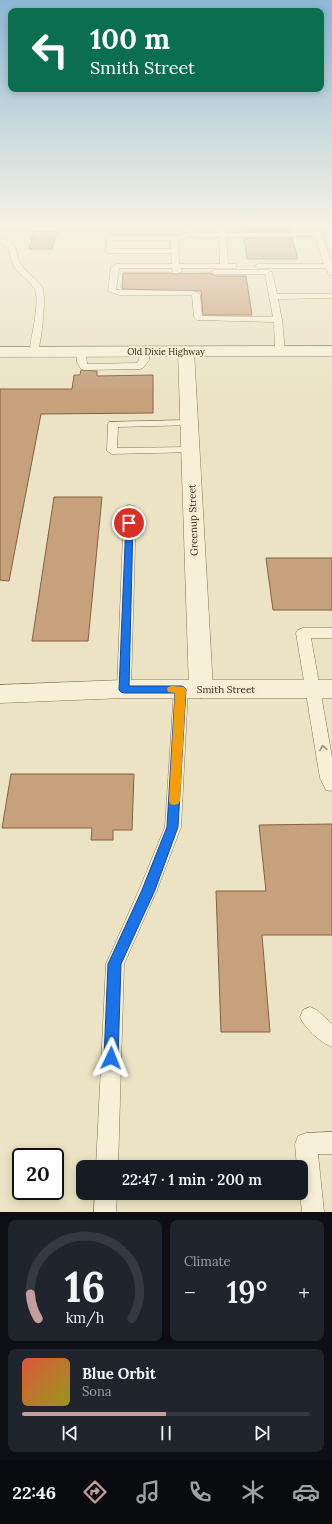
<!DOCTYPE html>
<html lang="en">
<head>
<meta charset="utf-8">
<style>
  :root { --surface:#171b24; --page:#20242c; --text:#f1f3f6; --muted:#9ea1a6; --line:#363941; --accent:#c59e9c }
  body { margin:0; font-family:Lora,serif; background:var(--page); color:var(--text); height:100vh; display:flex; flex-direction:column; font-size:15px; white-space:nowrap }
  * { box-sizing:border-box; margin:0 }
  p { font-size:13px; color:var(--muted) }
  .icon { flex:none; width:22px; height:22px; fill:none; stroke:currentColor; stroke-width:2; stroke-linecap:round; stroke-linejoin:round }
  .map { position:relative; height:1212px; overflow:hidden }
  .drawer { display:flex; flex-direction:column; gap:8px; padding:8px; background:#0d0f14; flex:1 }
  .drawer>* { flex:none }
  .top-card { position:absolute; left:8px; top:8px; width:316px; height:84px; border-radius:8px; box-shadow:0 2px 10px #0003; background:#0b6e4f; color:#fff; overflow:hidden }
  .speed { position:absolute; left:12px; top:1148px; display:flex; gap:8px; font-size:20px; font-weight:700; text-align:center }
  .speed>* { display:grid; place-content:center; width:52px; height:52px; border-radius:50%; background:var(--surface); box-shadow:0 2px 10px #0003; line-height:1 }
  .speed .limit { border:2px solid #111; border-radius:6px; background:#fff; color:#111 }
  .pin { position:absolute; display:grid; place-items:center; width:34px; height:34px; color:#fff; margin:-17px; border:2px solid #fff; border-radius:50%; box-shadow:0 1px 4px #0007 }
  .me { position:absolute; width:44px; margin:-22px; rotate:2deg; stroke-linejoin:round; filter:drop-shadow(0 0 3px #0008) }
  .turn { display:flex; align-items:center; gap:14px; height:84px; padding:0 16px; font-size:18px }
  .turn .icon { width:52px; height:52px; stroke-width:2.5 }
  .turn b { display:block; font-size:28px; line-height:34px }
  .big { font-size:30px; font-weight:600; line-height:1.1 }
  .drawer .widget { flex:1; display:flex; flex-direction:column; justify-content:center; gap:6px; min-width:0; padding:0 14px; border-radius:8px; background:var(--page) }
  .drawer .dial { align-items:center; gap:0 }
  .dial svg { height:104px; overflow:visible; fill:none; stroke:var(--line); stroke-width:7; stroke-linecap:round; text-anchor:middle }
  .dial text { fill:var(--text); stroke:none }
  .song { display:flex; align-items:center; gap:12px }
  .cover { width:48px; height:48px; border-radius:6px; background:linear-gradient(135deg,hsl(10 70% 55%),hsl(60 70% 35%)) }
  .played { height:4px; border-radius:2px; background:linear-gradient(90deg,var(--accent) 50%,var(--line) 50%) }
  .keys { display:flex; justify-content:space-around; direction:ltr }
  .heat { display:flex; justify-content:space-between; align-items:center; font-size:22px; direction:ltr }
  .drawer .tiles { flex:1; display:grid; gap:8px; grid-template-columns:1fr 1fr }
  .widget:last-child { grid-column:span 2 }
  .trip { position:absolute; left:76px; top:1160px; width:232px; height:40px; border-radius:8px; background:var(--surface); box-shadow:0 2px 10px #0003; font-weight:600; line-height:40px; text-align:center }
  .dock { display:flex; height:64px; justify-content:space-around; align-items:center; background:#090b0e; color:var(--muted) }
  .dock .icon { width:28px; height:28px }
  .dock .on { color:var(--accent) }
  .dock b { font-size:18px; color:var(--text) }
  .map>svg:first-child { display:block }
  .building { fill:#c7a17c; stroke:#826143 }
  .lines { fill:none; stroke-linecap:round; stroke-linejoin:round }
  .service-casing { stroke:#84755b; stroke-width:1 }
  .minor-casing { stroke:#84755b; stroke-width:1 }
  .tertiary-casing { stroke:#84755b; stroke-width:1 }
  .service { fill:#f7f0d6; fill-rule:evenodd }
  .minor { fill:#f7f0d6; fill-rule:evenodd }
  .tertiary { fill:#f7f0d6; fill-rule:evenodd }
  .oneway { stroke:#968e7a }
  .route { fill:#1a73e8; stroke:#114b97 }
  .slow { fill:#f59e0b }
  .labels { text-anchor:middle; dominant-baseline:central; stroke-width:4; stroke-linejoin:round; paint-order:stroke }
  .far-street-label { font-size:9px; fill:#352b1e; stroke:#f3ecd3 }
  .street-label { font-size:10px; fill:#352b1e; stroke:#f3ecd3 }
</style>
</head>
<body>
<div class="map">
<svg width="332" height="1212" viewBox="0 0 332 1212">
  <rect width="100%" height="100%" fill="#ebe3c4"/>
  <g class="building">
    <polygon points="241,224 289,224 291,231 242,231"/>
    <polygon points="34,231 57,231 52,249 29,249"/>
    <polygon points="244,238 292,238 298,259 247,259"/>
    <polygon points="123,273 171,273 173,274 210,273 215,276 246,276 252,315 203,315 201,291 122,289"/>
    <polygon points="81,370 97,371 97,376 153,375 153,413 41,414 9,581 0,580 0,389 72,389 74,375 80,375"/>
    <polygon points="54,497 102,497 88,641 32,641"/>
    <polygon points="266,558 332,558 332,610 273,610"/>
    <polygon points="11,774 134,774 132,830 113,830 113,840 91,840 92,828 2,828"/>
    <polygon points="332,824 332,935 262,935 270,1032 221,1032 216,891 266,891 259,825"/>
  </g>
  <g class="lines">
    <defs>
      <g id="service">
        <path d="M187,224H195V233H219L218,224H226V233L321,232L332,264V275H329L326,268H258L254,266L258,264H324L315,236L226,237L228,264H236V268H180L183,271L179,273H173L172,268H120L119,269L116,290L194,291L200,294L202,316L273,317L265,274H215L211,272L215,270H268L272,272L277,294H332V298L278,299L282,320L285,351L280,354L275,351L274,322L197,320L194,317L192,295H119L108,291L111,268L116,264H172L171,253H106L107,236H174L187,233ZM191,237H219L220,264H179L178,240ZM113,240H171V249H113Z"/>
        <path d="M0,238C23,244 12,253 23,267C28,274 37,279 42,287C47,294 41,346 37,354L34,355L29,352C31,339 41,297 34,288C29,280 20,275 15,268C8,257 13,248 0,243Z"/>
        <polygon points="145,348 150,351 149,360 143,368 140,369 84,370 81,369 77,362 76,352 81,349 86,352 87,364 137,363 139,360 140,351"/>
        <polygon points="189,420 194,423 193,425 118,427 117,448 190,447 194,448 195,450 194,452 112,454 107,451 108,424 109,422"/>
        <polygon points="130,505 134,506 136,508 131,689 129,693 124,694 119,693 117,689 124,508 126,506"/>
        <polygon points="303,628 332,628 332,638 311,638 332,757 332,791 326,790 320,778 296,633 298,630"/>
        <polygon points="181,684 186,685 188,689 181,827 157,890 124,964 118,1167 96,1167 106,964 139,890 165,827 174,689 176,685"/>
        <path d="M310,1007L317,1010L332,1024V1047C320,1042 305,1029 300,1017L303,1010Z"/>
        <polygon points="332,1132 332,1154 318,1154 324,1212 302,1212 300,1193 301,1167 297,1167 295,1144 298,1136 306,1133"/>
        <polygon points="95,1193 117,1193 116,1212 94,1212"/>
      </g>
      <polygon id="minor" points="186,346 191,348 194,351 213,689 210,695 201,698 192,695 189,689 178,351 181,348"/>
      <g id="tertiary">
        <polygon points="332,346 332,356 0,357 0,347"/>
        <polygon points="124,680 332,680 332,698 124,698 0,703 0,685"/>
      </g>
    </defs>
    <use href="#service" class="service-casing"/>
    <use href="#minor" class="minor-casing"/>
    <use href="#tertiary" class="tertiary-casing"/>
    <use href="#service" class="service"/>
    <use href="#minor" class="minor"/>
    <use href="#tertiary" class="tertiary"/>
  </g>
  <defs><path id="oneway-chevron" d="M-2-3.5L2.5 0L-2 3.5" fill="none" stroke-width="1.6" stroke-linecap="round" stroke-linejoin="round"/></defs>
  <use class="oneway" href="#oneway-chevron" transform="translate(323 748) rotate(-100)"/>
  <linearGradient id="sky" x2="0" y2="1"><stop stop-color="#8db8d5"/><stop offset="0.57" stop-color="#f6f2e4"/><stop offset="1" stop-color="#f6f2e4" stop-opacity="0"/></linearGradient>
  <rect width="332" height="394" fill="url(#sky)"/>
  <polygon class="route" points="126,521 129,521 133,523 129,686 181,686 184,687 186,689 178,827 155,890 121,964 118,1058 116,1063 111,1065 106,1063 104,1058 108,964 142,890 167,827 175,693 124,693 121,692 119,690"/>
  <polygon class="slow" points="172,686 184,687 186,689 180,801 178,804 174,805 170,804 169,801 175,693 168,692 167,689 168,687"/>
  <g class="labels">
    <g class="far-street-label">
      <text x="166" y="351">Old Dixie Highway</text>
    </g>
    <g class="street-label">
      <text transform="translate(193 520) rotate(-92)">Greenup Street</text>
      <text x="226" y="689">Smith Street</text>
    </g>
  </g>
</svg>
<div class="speed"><div class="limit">20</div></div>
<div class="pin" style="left:129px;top:523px;background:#d93025"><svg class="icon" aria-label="arrive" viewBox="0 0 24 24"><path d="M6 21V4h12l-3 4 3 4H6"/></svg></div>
<svg class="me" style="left:111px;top:1058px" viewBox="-20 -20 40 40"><path d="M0-17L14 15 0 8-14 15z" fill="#1a73e8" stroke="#fff" stroke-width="4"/></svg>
<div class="trip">22:47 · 1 min · 200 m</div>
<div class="top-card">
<div class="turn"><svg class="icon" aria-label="left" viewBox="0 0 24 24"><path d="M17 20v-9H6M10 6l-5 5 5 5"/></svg><div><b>100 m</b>Smith Street</div></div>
</div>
</div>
<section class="drawer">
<div class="tiles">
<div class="widget dial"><svg viewBox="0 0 100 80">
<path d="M14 69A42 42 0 1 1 86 69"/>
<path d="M14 69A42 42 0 0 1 8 50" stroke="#c59e9c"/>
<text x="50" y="56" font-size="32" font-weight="700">16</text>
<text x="50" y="72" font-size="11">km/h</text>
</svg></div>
<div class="widget"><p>Climate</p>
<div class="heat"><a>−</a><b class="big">19°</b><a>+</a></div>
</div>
<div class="widget">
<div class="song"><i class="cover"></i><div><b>Blue Orbit</b><p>Sona</p></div></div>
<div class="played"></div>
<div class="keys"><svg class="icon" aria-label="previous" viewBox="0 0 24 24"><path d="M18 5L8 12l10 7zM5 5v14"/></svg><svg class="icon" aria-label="pause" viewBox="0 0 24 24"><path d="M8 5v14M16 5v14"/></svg><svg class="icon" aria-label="next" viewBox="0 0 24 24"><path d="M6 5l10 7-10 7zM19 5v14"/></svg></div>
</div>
</div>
</section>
<nav class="dock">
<b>22:46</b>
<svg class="icon on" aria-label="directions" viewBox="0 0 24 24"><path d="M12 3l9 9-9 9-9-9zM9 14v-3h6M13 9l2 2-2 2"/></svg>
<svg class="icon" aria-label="music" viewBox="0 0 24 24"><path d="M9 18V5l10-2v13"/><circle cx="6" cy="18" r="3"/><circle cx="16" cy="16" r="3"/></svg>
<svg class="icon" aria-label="phone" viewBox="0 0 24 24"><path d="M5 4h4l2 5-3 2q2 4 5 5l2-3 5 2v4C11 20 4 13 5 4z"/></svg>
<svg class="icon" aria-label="climate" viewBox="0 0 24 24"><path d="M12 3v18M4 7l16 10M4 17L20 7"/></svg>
<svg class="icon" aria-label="car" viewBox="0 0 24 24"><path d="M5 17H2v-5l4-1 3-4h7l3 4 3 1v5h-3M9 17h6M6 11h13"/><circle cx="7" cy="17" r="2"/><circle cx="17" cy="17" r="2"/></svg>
</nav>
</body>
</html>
